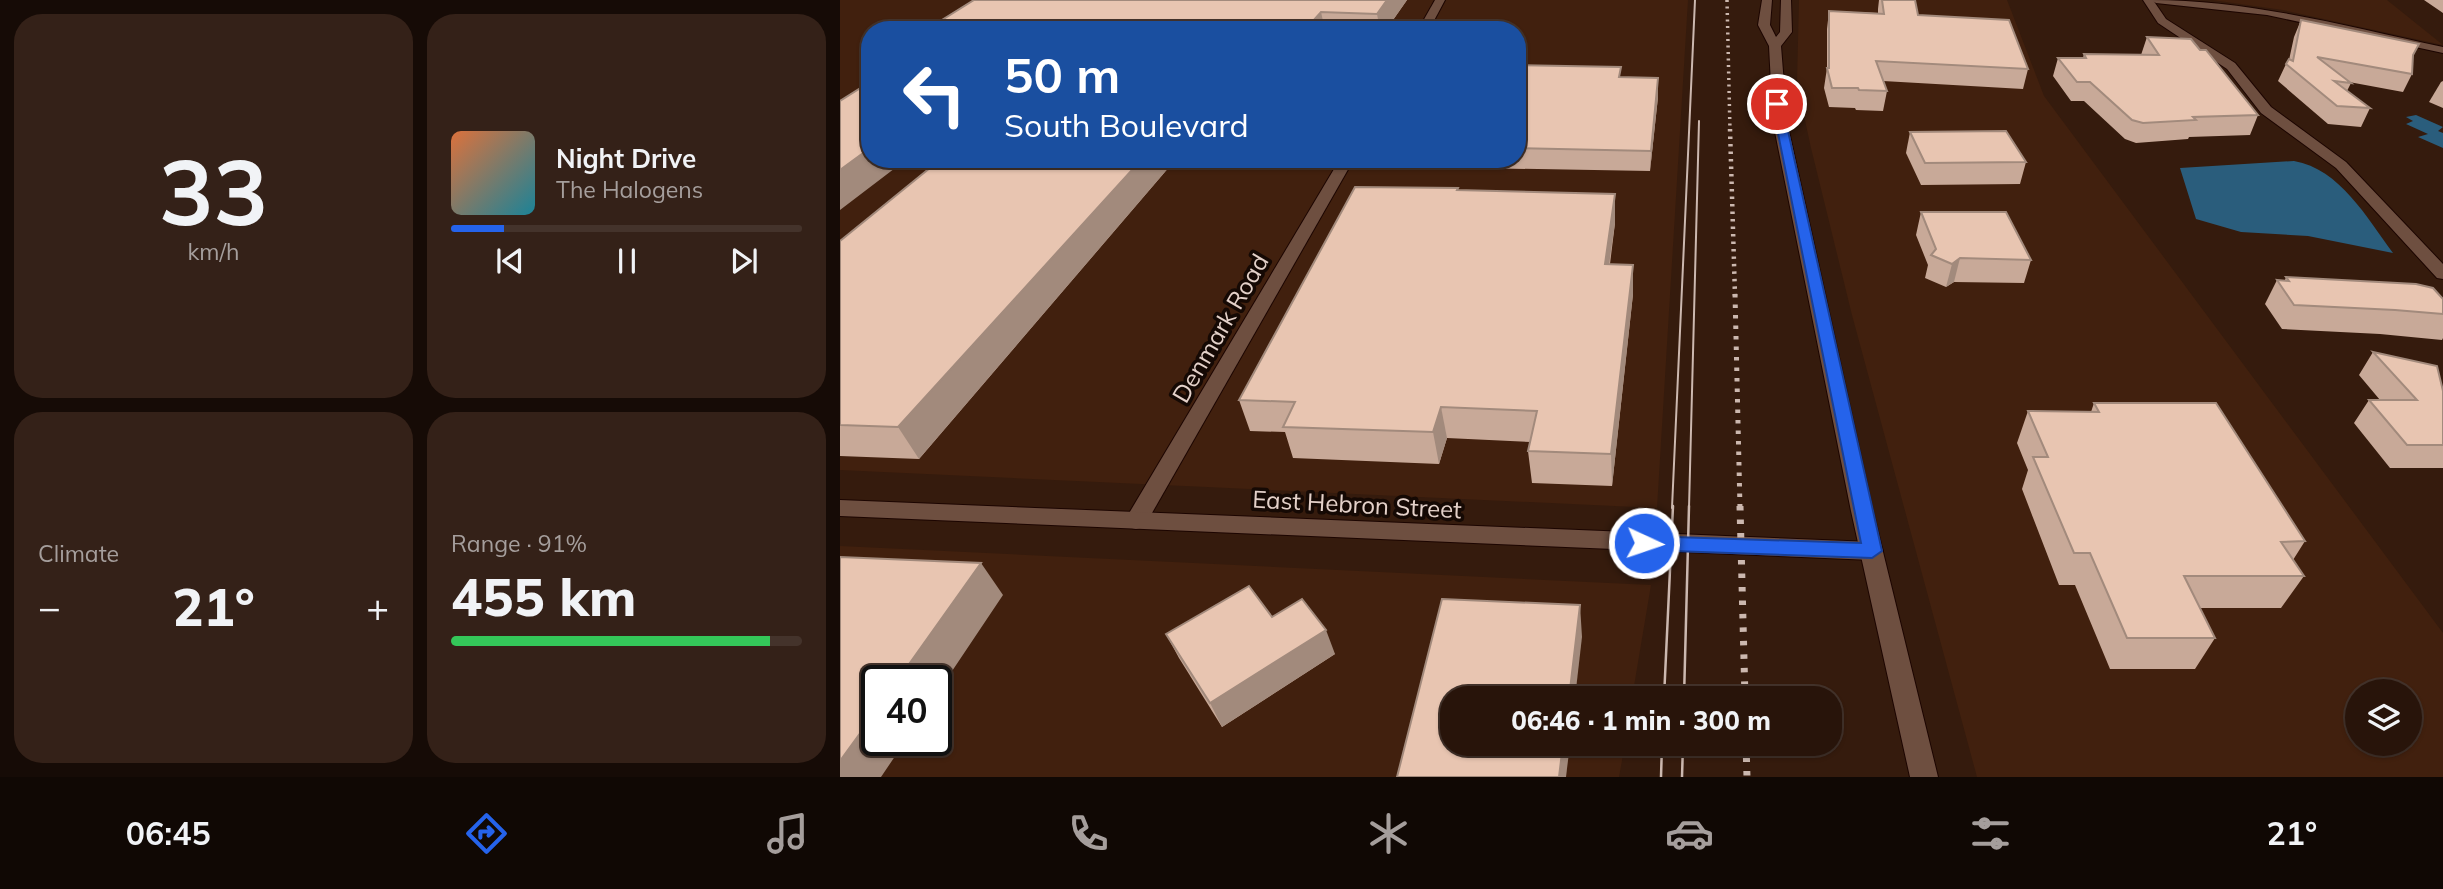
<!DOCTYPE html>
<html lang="en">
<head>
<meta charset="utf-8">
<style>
  :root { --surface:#28140a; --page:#342118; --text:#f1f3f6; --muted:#a59e9c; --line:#44332b; --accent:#2563eb }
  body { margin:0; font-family:Mulish,sans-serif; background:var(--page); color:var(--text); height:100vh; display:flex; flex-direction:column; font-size:26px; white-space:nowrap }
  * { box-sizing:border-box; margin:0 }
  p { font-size:23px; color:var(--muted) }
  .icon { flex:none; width:38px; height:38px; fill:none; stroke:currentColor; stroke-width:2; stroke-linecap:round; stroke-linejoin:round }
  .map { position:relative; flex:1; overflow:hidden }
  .sheet { display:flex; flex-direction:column; gap:14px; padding:14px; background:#160b06; width:840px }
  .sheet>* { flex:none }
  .guide { position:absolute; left:21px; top:21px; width:665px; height:147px; border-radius:28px; box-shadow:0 2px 5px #0004,0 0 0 2px var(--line); background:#1a4fa0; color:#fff; overflow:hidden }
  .fabs { position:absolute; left:1505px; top:679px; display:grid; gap:14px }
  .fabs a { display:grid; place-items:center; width:77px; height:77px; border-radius:50%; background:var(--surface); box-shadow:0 2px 5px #0004,0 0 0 2px var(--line); font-size:35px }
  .speed { position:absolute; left:21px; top:665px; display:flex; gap:14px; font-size:35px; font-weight:700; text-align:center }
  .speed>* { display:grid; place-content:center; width:91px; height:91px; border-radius:50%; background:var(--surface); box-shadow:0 2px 5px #0004,0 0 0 2px var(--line); line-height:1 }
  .speed .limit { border:4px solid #111; border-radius:10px; background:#fff; color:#111 }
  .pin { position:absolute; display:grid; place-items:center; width:60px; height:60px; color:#fff; margin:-30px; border:4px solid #fff; border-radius:50%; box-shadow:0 2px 7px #0007 }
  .me { position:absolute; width:77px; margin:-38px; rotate:93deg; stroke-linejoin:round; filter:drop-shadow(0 0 5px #0008) }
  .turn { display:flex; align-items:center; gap:24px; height:147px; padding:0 28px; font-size:32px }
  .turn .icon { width:91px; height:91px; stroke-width:2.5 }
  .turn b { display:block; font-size:49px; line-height:60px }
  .big { font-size:52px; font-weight:800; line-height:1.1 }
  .sheet .widget { flex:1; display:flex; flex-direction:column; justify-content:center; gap:10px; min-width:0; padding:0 24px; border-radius:28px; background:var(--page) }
  .sheet .dial { align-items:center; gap:0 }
  .dial b { font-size:91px; line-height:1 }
  .song { display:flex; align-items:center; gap:21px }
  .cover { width:84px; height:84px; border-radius:10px; background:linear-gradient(135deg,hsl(20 70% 55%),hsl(190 70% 35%)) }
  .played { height:7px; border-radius:4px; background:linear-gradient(90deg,var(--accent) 15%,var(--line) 15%) }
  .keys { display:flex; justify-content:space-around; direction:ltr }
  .heat { display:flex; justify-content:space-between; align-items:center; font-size:38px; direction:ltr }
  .charge { height:10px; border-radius:5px; background:linear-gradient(90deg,#34c759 91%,var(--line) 0) }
  .sheet .tiles { flex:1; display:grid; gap:14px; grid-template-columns:repeat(2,1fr) }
  .trip { position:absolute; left:600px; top:686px; width:402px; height:70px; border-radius:28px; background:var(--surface); box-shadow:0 2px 5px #0004,0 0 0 2px var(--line); font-weight:800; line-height:70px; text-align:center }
  .tab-bar { display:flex; height:112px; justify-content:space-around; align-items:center; background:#100804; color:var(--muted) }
  .tab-bar .icon { width:49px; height:49px }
  .tab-bar .current { color:var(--accent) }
  .tab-bar b { font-size:32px; color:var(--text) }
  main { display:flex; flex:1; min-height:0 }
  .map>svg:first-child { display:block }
  .built { fill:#41200e; fill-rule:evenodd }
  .water { fill:#2a5d7c }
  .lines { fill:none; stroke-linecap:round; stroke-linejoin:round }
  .minor-casing { stroke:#1c0500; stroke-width:2 }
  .tertiary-casing { stroke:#1c0500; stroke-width:2 }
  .secondary-casing { stroke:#1c0500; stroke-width:2 }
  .minor { fill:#6e4f40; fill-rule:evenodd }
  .tertiary { fill:#6e4f40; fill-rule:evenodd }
  .secondary { fill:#6e4f40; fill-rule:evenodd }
  .tram-far1 { stroke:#ccb8af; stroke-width:2 }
  .tram { stroke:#ccb8af; stroke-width:2.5 }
  .rail-far3 { stroke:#ccb8af; stroke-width:3.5; stroke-dasharray:2 4.5; stroke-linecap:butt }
  .rail-far2 { stroke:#ccb8af; stroke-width:4.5; stroke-dasharray:2.5 5; stroke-linecap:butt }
  .rail-far1 { stroke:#ccb8af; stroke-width:5; stroke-dasharray:3.5 7; stroke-linecap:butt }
  .rail { stroke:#ccb8af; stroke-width:7; stroke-dasharray:4.5 9; stroke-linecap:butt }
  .wall { fill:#c8a998 }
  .shaded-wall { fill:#a28a7c }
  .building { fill:#e8c5b1; stroke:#a28a7c; stroke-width:2 }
  .route { fill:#2563eb; stroke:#184099; stroke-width:2 }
  .labels { text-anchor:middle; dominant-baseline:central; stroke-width:7; stroke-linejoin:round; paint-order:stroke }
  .street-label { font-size:24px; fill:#e4d1c9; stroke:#150904 }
</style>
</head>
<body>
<main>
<section class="sheet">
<div class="tiles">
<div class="widget dial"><b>33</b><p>km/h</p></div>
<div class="widget">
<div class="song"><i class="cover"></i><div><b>Night Drive</b><p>The Halogens</p></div></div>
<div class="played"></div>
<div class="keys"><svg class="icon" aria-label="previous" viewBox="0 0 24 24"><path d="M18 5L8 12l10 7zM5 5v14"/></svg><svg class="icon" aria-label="pause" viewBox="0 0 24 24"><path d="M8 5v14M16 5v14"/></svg><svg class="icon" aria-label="next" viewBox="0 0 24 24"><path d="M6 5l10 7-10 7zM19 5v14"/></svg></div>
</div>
<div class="widget"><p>Climate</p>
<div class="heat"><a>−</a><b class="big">21°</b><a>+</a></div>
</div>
<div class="widget"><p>Range · 91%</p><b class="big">455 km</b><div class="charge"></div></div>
</div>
</section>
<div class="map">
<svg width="1603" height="777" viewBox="0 0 1603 777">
  <rect width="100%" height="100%" fill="#351b0d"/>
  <g class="built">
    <path d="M0,0H848L817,508L0,470ZM30,30H677V159H30Z"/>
    <path d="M959,0H1167L1204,96L1603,633V777H1137L1012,315L971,148L957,83ZM1517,691H1570V744H1517Z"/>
    <polygon points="1372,0 1547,0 1603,45 1443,10"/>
    <path d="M0,546L811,585L792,698H612V744H785L779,777H0ZM37,681H96V740H37Z"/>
  </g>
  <g class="water">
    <polygon points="1576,115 1603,127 1598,131 1603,133 1603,148 1578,137 1588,134 1566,124 1573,121 1566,117"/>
    <path d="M1454,161C1500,169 1527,218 1553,253L1468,236L1401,232L1356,219L1340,168Z"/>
  </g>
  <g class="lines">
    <defs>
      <g id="minor">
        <polygon points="595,0 605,0 589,30 578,30"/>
        <polygon points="1303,0 1313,0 1326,19 1395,63 1431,107 1506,162 1603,264 1603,279 1597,278 1496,168 1421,113 1387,69 1318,23"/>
        <polygon points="500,159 514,159 304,527 296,529 288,527 285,521 288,515"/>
      </g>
      <g id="tertiary">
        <path d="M1311,0C1410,0 1506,26 1603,47V53L1427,15L1316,3Z"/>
        <polygon points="0,500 1032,542 1040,545 1043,551 1040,557 1032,560 0,516"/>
      </g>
      <polygon id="secondary" points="922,0 932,0 930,25 936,37 940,32 941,0 951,0 952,32 941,46 947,122 1033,511 1098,777 1070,777 1011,511 933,122 929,46 918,25"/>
    </defs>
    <use href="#minor" class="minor-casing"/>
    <use href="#tertiary" class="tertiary-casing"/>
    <use href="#secondary" class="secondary-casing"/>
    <use href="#minor" class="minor"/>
    <use href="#tertiary" class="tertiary"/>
    <use href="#secondary" class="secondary"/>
    <g class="tram-far1">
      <polyline points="832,508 855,0"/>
      <polyline points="849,508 859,121"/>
    </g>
    <g class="tram">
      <polyline points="824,698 833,506"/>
      <polyline points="844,698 849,506"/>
      <polyline points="821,777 822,744"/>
      <polyline points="842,777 843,744"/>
    </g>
    <polyline class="rail-far3" points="887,0 890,131"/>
    <polyline class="rail-far2" points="890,129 895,296"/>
    <polyline class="rail-far1" points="895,294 900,508"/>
    <g class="rail">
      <polyline points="900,506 905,698"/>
      <polyline points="906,744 907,777"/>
    </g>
  </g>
  <g class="wall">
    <polygon points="567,0 546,30 86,30"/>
    <polygon points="1039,0 1075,0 1078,15 1188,69 1183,89 1043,81 1047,91 1043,111 1016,110 1015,108 989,107 984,88 987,68 987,29 989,11 1038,13 1038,9"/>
    <polygon points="1580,0 1603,0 1603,13 1584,0"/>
    <polygon points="1461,20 1573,55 1572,74 1563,92 1509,82 1511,83 1507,91 1530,108 1521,127 1488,124 1438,81 1446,64 1449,60 1454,37"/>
    <polygon points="1307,37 1360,50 1418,115 1410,135 1349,137 1348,139 1296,143 1285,139 1244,101 1231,101 1213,76 1218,58 1243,58 1244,54 1301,55"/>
    <polygon points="677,65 781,77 818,78 818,97 810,171 634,168 633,159 677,159"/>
    <polygon points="1603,81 1603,108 1589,102 1601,82"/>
    <polygon points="1070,132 1186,162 1180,184 1081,185 1066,153"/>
    <polygon points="101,159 336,159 79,459 0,456 0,241"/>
    <polygon points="618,190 775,194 775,223 770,264 793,294 772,486 692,483 688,451 691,442 607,438 599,464 453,458 445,432 410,431 399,400"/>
    <polygon points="1081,212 1191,260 1184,283 1114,282 1106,287 1085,278 1088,265 1076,235"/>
    <polygon points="1446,277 1603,299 1603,338 1602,340 1540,334 1442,329 1425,304 1437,280 1445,280"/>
    <polygon points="1533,352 1603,391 1603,468 1550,468 1514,423 1529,400 1540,400 1519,375"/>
    <polygon points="1254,403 1465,541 1453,560 1464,576 1441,608 1360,608 1375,638 1355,669 1270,669 1235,585 1219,585 1182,489 1188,470 1177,443 1188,411 1251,412"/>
    <polygon points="432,617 495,654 382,727 339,658 326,634"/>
  </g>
  <g class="shaded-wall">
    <polygon points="547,0 567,0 546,30 540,30 537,14"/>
    <polygon points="481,12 485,30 465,30"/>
    <polygon points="818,78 818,97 810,171 811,151"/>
    <polygon points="30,148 30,159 67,159 0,210 0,170"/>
    <polygon points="302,159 336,159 79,459 58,427"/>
    <polygon points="775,194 775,223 765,293 765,264"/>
    <polygon points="1120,258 1114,282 1106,287 1112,264"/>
    <polygon points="793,265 793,294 772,486 771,454"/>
    <polygon points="601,407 607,438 599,464 593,432"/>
    <polygon points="141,563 163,595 96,695 96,681 57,681"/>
    <polygon points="740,605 742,637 735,698 729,698"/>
    <polygon points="486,630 495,654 382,727 370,703"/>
    <polygon points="37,710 37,740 66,740 41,777 0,777 0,761"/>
    <polygon points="723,744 730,744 726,777 719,777"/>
  </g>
  <g class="building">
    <polygon points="134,0 547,0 537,14 481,12 465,30 86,30"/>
    <polygon points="1042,0 1075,0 1078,15 1169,20 1188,69 1036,61 1047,91 1019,90 1018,88 992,88 987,68 989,68 989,11 1044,14"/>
    <polygon points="1461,20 1579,44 1573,55 1572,74 1477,57 1511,83 1494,81 1530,108 1497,106 1446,64 1449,59 1453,61"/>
    <polygon points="1307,37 1351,39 1360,50 1366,50 1418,115 1353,117 1356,120 1303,123 1292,120 1250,82 1237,82 1218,58 1246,58 1244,54 1319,55"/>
    <polygon points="677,65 781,67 779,77 818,78 811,151 677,148"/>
    <polygon points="30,82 30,148 0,170 0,101"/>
    <polygon points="1166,131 1186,162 1085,163 1070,132"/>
    <polygon points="101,159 302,159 58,427 0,425 0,241"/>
    <polygon points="515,187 618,188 617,190 775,194 765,264 793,265 771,454 688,451 697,411 601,407 593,432 443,427 455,402 399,400"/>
    <polygon points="1081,212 1166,212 1191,260 1120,258 1112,264 1091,255 1096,249"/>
    <polygon points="1446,277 1576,284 1593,288 1603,299 1603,314 1555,310 1454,305 1437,280 1449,281"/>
    <polygon points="1533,352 1597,366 1603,391 1603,445 1567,445 1529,400 1577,400"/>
    <polygon points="1254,403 1376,403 1465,541 1441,542 1464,576 1344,576 1375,638 1287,638 1250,553 1234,553 1193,457 1208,457 1188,411 1259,412"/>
    <polygon points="0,557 141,563 57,681 37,681 37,710 0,761"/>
    <polygon points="409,586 432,617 462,599 486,630 370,703 326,634"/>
    <polygon points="602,599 740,605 729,698 612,698 612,744 723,744 719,777 557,777"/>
  </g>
  <polygon class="route" points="937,100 942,104 1042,551 1032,558 804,550 794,543 804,536 1021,543 932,104"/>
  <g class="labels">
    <g class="street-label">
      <text transform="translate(380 328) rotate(-60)">Denmark Road</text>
      <text transform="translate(517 504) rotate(3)">East Hebron Street</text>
    </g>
  </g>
</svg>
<div class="fabs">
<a><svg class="icon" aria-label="layers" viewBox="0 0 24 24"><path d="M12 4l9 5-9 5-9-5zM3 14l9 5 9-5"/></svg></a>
</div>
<div class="speed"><div class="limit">40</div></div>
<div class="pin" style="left:937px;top:104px;background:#d93025"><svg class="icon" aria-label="arrive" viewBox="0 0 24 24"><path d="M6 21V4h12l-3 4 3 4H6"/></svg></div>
<svg class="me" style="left:804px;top:543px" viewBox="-20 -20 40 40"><circle r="17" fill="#2563eb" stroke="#fff" stroke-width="3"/><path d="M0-11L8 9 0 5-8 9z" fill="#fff"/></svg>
<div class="trip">06:46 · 1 min · 300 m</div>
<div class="guide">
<div class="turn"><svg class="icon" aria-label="left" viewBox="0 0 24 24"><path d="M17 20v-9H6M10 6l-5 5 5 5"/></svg><div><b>50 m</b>South Boulevard</div></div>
</div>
</div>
</main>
<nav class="tab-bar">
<b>06:45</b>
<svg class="icon current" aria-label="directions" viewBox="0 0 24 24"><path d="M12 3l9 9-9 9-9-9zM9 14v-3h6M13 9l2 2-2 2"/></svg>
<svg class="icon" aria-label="music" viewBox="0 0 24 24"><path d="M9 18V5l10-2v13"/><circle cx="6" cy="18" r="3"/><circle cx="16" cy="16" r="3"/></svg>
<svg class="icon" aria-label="phone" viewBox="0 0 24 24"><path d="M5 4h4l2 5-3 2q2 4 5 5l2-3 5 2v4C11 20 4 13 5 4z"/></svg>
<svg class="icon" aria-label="climate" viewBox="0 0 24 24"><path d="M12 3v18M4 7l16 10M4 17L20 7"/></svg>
<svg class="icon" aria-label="car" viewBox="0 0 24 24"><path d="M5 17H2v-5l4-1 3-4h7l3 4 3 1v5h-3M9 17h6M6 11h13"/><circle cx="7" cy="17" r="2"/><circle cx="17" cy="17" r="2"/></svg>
<svg class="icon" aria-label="filters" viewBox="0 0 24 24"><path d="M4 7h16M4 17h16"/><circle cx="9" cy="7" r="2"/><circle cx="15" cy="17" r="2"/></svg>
<b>21°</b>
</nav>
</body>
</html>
